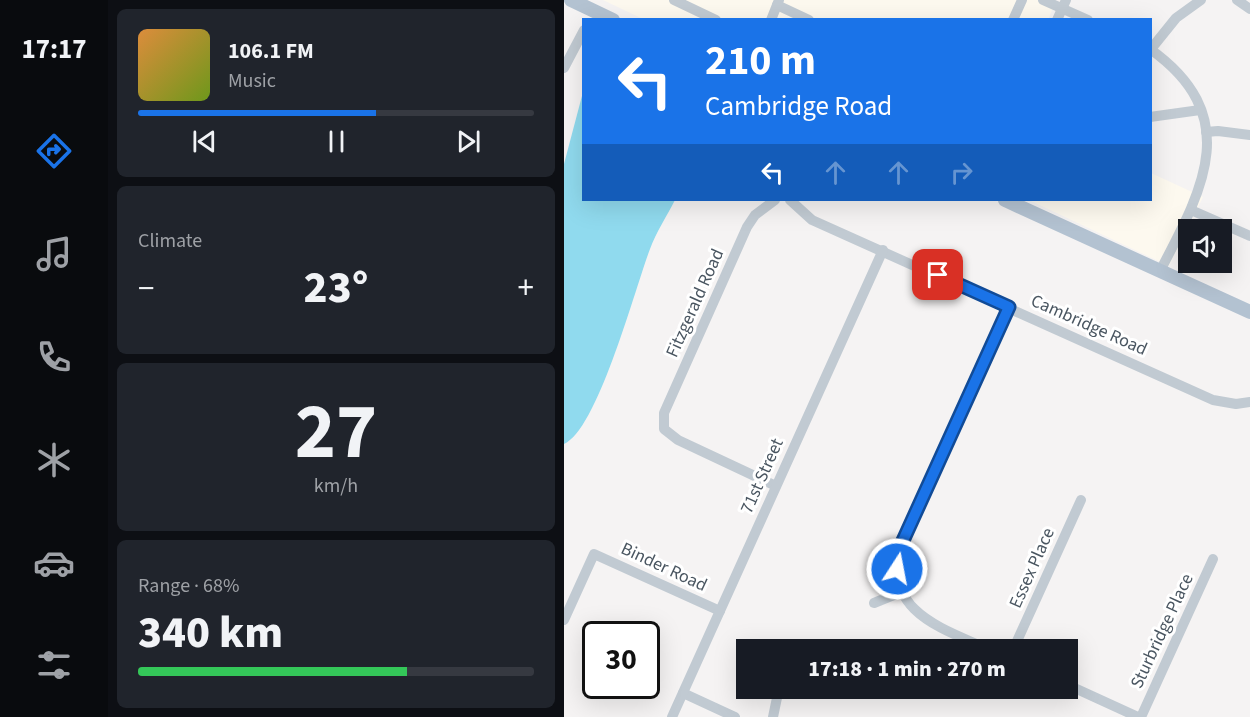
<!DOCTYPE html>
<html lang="en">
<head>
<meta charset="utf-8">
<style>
  :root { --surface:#171b24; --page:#20242c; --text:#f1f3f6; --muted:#9ea1a6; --line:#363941; --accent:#1a73e8 }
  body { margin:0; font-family:"Source Sans 3",sans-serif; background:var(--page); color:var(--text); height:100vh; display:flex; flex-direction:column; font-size:22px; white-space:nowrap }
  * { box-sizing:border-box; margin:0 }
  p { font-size:20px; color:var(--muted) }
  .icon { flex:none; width:33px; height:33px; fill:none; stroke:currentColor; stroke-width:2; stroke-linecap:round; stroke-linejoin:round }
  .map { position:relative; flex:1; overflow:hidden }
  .details { display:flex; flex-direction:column; gap:9px; padding:9px; background:#0d0f14; width:456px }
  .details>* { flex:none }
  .top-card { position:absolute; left:18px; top:18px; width:570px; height:183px; border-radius:0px; box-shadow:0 6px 24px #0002; background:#1a73e8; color:#fff; overflow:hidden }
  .fabs { position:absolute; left:614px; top:219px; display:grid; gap:12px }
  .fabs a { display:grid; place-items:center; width:54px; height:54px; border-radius:0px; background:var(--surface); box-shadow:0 6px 24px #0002; font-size:30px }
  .speed { position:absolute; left:18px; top:621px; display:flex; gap:12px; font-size:30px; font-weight:700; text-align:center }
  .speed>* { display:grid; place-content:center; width:78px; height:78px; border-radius:50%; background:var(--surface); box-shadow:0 6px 24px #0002; line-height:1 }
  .speed .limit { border:3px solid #111; border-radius:9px; background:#fff; color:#111 }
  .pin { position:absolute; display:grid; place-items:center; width:51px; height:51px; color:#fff; margin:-26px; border-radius:12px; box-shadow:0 3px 9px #0006 }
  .me { position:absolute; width:66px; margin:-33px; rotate:11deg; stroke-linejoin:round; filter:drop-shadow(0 0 4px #0008) }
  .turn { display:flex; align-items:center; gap:21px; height:126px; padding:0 24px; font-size:27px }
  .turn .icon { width:78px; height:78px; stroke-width:2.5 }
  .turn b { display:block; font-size:42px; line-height:51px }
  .lanes { display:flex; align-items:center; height:57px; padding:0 24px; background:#0003; justify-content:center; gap:30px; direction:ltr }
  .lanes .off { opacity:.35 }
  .big { font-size:45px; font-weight:800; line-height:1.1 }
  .details .widget { flex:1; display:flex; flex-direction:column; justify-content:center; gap:9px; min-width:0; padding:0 21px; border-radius:9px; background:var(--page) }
  .details .dial { align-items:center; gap:0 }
  .dial b { font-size:78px; line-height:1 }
  .song { display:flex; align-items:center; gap:18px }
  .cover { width:72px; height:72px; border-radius:9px; background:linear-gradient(135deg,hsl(30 70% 55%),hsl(80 70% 35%)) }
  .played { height:6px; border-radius:3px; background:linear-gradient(90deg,var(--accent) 60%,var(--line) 60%) }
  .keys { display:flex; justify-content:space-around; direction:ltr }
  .heat { display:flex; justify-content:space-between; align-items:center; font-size:33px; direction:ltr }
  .charge { height:9px; border-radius:4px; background:linear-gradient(90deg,#34c759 68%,var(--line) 0) }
  .trip { position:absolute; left:172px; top:639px; width:342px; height:60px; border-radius:0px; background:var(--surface); box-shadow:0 6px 24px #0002; font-weight:800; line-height:60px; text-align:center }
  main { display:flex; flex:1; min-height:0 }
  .menu { display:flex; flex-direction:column; width:108px; justify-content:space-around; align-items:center; background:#090b0e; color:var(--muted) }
  .menu .icon { width:42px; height:42px }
  .menu .selected { color:var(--accent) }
  .menu b { font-size:27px; color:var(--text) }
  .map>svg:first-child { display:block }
  .commercial { fill:#fdf9ef }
  .water { fill:#90daee }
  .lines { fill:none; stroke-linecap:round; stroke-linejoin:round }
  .minor { stroke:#c1cad2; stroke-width:10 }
  .major { stroke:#b3c2d1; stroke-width:14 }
  .route-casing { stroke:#114b97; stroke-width:15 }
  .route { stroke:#1a73e8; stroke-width:10 }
  .labels { text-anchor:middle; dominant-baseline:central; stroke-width:6; stroke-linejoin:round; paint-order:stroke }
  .street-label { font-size:18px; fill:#4a5661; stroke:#fff }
</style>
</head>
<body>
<main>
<nav class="menu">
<b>17:17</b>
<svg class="icon selected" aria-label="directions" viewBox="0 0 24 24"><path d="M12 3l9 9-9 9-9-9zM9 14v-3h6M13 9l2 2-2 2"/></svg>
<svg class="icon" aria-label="music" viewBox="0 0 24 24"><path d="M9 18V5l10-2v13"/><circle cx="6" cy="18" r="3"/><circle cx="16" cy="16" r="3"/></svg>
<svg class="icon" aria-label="phone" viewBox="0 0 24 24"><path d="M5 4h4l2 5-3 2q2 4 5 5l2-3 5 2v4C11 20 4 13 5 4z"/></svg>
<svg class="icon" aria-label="climate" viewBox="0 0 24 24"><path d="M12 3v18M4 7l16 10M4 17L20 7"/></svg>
<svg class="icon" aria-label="car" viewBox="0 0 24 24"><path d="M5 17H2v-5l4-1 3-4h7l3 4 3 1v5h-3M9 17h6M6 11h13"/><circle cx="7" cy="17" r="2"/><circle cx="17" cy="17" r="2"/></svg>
<svg class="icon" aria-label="filters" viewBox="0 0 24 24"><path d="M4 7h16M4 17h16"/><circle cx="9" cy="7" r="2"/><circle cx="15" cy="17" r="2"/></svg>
</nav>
<section class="details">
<div class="widget">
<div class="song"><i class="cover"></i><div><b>106.1 FM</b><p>Music</p></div></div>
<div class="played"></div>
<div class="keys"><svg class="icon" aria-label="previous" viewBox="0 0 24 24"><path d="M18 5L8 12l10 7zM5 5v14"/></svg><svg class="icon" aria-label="pause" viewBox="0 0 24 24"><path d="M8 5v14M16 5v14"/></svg><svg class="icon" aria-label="next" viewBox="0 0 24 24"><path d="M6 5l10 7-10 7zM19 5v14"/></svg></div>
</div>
<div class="widget"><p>Climate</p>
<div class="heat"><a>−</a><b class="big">23°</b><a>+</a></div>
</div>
<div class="widget dial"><b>27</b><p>km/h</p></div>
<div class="widget"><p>Range · 68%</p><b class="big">340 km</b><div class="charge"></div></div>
</section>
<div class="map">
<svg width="686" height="717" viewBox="0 0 686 717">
  <rect width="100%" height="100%" fill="#f5f3f3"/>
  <g class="commercial">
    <polygon points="39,0 492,0 484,20 81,20"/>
    <polygon points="587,173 639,197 605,266 465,200 586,200"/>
  </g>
  <path class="water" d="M19,92L20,200H111C103,216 92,232 86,249C72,285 34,430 0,444V164Z"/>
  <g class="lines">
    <g class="minor">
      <polyline points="110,0 152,20"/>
      <polyline points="479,0 524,20"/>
      <polyline points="673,0 686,9"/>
      <polyline points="213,5 245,20"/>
      <polyline points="207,20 215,0"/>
      <polyline points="449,20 458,0"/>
      <polyline points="493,20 502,0"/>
      <path d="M586,49C680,116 639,189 596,271"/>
      <polyline points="587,49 612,18 637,0"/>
      <polyline points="0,68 20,30"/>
      <polyline points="586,117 636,110"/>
      <polyline points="642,132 654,131 686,135"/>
      <polyline points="211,200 191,215 183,227 100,413 100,429 114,440 212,486"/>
      <polyline points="226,200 248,220 649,400 672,404 686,402"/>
      <polyline points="627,210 686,236"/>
      <polyline points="310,603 337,592"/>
      <polyline points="0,620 30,554 156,611"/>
      <path d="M426,650C378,628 318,612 337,545L445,307"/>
      <polyline points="449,650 517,500"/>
      <polyline points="504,685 574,717"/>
      <polyline points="119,693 171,717"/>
      <polyline points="108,717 319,250"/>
      <polyline points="209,717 214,693"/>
      <polyline points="577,717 649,559"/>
    </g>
    <g class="major">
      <polyline points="7,0 49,20"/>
      <polyline points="441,200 686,312"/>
    </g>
  </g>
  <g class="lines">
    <defs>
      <polyline id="route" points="333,569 337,545 445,307 374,275"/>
    </defs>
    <use href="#route" class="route-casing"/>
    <use href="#route" class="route"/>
  </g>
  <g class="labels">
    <g class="street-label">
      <text transform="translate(131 303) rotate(-66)">Fitzgerald Road</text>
      <text transform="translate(525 325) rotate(24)">Cambridge Road</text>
      <text transform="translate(198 476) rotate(-66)">71st Street</text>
      <text transform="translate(100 567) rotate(25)">Binder Road</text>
      <text transform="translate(468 568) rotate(-66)">Essex Place</text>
      <text transform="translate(598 631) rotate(-65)">Sturbridge Place</text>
    </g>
  </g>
</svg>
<div class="fabs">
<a><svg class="icon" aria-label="sound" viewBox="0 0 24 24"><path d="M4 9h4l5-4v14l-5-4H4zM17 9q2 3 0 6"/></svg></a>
</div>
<div class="speed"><div class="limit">30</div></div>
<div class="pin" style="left:374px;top:275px;background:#d93025"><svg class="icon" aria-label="arrive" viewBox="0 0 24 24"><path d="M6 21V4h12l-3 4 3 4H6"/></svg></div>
<svg class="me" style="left:333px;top:569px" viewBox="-20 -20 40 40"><circle r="17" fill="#1a73e8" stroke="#fff" stroke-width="3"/><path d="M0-11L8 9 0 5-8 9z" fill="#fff"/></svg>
<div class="trip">17:18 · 1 min · 270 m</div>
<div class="top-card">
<div class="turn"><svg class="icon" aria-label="left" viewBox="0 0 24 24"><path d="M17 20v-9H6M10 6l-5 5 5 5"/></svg><div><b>210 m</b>Cambridge Road</div></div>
<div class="lanes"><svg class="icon" aria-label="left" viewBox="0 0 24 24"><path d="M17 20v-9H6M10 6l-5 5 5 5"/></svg><svg class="icon off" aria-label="ahead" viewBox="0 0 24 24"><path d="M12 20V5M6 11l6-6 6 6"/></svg><svg class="icon off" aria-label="ahead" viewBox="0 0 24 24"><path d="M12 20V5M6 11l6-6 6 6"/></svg><svg class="icon off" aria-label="right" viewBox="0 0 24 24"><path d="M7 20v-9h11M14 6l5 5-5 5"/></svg></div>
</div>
</div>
</main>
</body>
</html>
